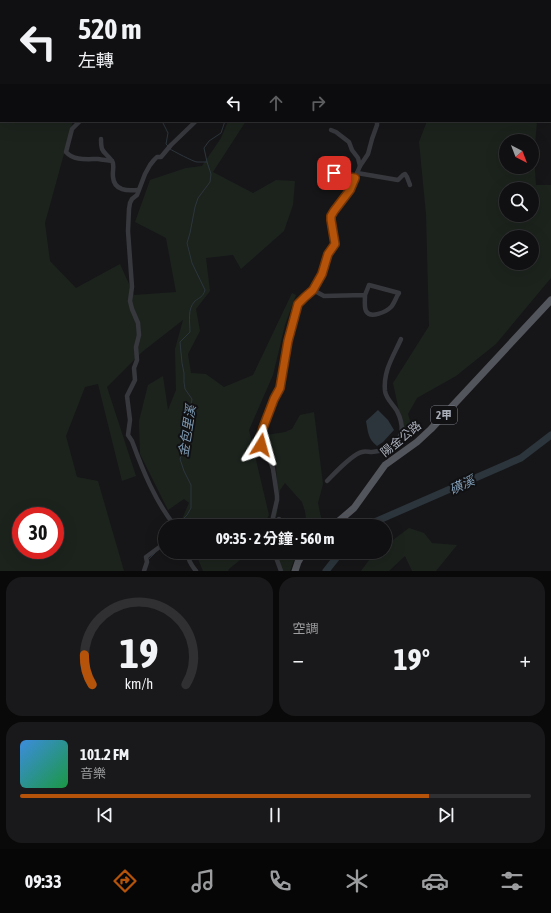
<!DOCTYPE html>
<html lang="zh-TW">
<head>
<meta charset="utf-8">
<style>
  :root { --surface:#101012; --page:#19191b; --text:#f1f3f6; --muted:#9c9d9f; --line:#303032; --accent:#b45309 }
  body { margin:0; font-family:"Asap Condensed","Noto Sans TC",sans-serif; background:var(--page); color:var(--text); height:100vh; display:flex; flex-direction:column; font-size:15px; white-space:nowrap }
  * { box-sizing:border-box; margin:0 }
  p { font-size:13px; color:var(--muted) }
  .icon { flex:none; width:22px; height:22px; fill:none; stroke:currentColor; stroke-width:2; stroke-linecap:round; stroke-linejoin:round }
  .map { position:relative; height:571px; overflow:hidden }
  .side { display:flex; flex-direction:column; gap:6px; padding:6px; background:#09090a; flex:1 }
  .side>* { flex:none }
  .guide { position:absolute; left:0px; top:0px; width:551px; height:122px; box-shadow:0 4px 16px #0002,0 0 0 1px var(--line); background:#101012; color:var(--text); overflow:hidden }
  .needle { width:26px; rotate:138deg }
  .controls { position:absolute; left:499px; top:134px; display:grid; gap:8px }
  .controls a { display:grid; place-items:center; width:40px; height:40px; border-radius:50%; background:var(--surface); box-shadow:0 4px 16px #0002,0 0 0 1px var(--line); font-size:20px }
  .speed { position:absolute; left:12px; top:507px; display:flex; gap:8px; font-size:20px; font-weight:700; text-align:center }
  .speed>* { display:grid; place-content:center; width:52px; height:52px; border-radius:50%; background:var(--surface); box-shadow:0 4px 16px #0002,0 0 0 1px var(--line); line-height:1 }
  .speed .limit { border:6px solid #d22; background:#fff; color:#111 }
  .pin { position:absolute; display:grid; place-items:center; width:34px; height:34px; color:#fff; margin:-17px; border-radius:8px; box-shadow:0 2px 6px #0006 }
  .me { position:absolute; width:44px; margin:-22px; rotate:8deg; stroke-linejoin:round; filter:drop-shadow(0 0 3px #0008) }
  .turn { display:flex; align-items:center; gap:14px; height:84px; padding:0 12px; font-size:18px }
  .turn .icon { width:52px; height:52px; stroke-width:2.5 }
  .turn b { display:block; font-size:28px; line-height:34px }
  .lanes { display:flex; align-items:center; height:38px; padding:0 12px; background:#0003; justify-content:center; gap:20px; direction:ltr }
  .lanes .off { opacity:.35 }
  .big { font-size:30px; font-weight:700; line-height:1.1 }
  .side .card { flex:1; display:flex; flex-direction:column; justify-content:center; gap:6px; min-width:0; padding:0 14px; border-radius:16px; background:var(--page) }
  .side .dial { align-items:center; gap:0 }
  .dial svg { height:104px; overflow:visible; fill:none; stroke:var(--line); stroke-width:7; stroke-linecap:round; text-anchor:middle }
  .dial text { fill:var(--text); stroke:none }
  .song { display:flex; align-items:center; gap:12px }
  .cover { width:48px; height:48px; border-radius:6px; background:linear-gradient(135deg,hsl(210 70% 55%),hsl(140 70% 35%)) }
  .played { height:4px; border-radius:2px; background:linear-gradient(90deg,var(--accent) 80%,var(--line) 80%) }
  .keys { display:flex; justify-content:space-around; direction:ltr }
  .heat { display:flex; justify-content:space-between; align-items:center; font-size:22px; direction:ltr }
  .side .tiles { flex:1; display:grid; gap:6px; grid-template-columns:1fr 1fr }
  .card:last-child { grid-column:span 2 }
  .trip { position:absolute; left:158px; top:519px; width:234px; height:40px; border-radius:20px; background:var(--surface); box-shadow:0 4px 16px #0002,0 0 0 1px var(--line); font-weight:700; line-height:40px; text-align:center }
  .tab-bar { display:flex; height:64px; justify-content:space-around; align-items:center; background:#060607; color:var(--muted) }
  .tab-bar .icon { width:28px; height:28px }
  .tab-bar .current { color:var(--accent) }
  .tab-bar b { font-size:18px; color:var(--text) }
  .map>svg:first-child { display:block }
  .green { fill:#1c231d; fill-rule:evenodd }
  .water { fill:#2c353c }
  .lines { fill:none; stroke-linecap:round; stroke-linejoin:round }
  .stream { stroke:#2c353c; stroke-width:1 }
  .river { stroke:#2c353c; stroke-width:7 }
  .street { stroke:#37383d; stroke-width:4.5 }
  .primary { stroke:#53555c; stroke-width:7 }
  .route-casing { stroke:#753606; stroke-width:10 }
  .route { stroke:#b45309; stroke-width:7 }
  .labels { text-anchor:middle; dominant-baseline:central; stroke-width:4; stroke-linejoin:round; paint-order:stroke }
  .shield { fill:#111113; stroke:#7b7e86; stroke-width:1 }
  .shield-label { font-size:11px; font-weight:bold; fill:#a8adb8 }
  .street-label { font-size:12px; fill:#a8adb8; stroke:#111113 }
  .water-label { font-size:13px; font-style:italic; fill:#7f9bb3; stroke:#111113 }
</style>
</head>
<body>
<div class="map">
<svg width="551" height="571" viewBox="0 0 551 571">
  <rect width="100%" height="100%" fill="#161618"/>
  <g class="green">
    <path d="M0,0H127L126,1H1V121H73L45,223L50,261L76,288L120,264L134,295L176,292L166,238L135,222L150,180L186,168L202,166L221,138L228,121H246L213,172L253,193L276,180L295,181L293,205L284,231L241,269L233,255L206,258L210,291L196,309L200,331L188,354L191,373L206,374L224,387L253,375L292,293L296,295L285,325L273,375L249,430L269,515L263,526H185L182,519L189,503L184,499L168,510L140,454L139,421L148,385L163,376L168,410L176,390L175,349L183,320L142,352L107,387L136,476L122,481L98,384L85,387L66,436L77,477L98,481L124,571H0ZM21,516H55V550H21Z"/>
    <path d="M427,121H537L534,157L536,185H551V278L496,344L456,376L417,398L408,414L414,433L385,455L404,434L393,383L429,326L426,214L419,142ZM506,141H532V167H506ZM506,189H532V215H506ZM506,237H532V263H506Z"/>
    <polygon points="314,412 323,484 318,503 322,522 313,526 307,526 305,511 302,502 285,483 280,490 277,513 274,526 272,526 277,487 276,465 266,435 285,432 292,429 300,415"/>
    <polygon points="409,528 424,533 432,543 457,545 436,571 412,571 405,556 389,571 361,571 372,556 377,552 385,552 385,546"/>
    <polygon points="195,552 248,552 245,556 229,569 228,571 203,571"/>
    <polygon points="277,552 297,552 290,571 282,571"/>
  </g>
  <path class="water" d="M378,410L388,420L394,430L383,442L377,446C368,439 368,432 366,421Z"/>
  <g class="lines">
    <g class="stream">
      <polyline points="244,1 244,0"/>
      <polyline points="162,121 168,133 166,144 168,146"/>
      <path d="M170,149C173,151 194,162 197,162C200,162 204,162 207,162"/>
      <path d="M178,526L181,521L187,515L191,508V485L184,471L180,459L187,440V428L192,399L185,389L184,382V373L182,363L180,342L190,332C190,322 187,309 195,301C200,297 203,297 205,290L192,263L187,243L190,233L195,207L198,198L210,182L211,174L207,162L204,148L209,141L221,133L225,121"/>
      <polyline points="149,559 155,553"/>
    </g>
    <g class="river">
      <polyline points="368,526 370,524 521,458 551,435"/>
      <polyline points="326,571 341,552"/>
    </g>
    <g class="street">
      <polyline points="283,0 283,1"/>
      <polyline points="354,0 355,1"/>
      <path d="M80,121L72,129L66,152C74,161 87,159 98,159C103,160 107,160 112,161C115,166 112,171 113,177C114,191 128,191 138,190"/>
      <polyline points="331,130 336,132 349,142 352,150 358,158 360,166"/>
      <path d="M101,139C101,154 104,150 112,161"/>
      <polyline points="329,160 333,165 333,173 337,175 355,178"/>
      <polyline points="357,173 398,180 403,175 405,174 407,177 410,185"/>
      <path d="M313,290L324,296L365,295L369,285L399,293C396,297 394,304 391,307C386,312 370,319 366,311C364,307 365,300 365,295"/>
      <path d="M327,481C335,473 352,454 362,452C365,451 369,452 371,452C379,451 388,450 394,444C405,435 403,423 397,411C393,404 386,399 385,391C383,371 393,357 401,339"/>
      <polyline points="279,519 279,524 280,526"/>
      <path d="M175,526C155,501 143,471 132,441L128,435L130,420L127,396L135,380L134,368L137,360L136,347L139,335L138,323L132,309L130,301L132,287L128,231L129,209L130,203L132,199L137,195L145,174L150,165L154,160L157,157H161L171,145L196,121"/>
      <polyline points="271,526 277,500 277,496 273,469 270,460 261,445 261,436 263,428 274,399 280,388 288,341 298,304 305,297 313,290 322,274 328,254 335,244 331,220 331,216 334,211 350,190 360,166 368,154 372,139 377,125 377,121"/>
      <path d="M187,552C188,560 191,565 196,571"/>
      <polyline points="274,552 281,571"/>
      <polyline points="144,571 147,562 146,557 165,543"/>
    </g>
    <g class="primary">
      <polyline points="333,526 354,508 385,465 417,442 431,429 551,300"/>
      <polyline points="295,571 298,562 304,552"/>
    </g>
  </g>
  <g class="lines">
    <defs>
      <polyline id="route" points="261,445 261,436 263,428 274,399 280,388 288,341 298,304 305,297 313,290 322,274 328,254 335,244 331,220 331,216 334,211 350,190 355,178 337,175 334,173"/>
    </defs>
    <use href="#route" class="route-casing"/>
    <use href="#route" class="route"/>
  </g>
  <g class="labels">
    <rect class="shield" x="431" y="406" width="26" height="18" rx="3"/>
    <g class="shield-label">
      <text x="444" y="415">2甲</text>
    </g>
    <g class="street-label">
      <text transform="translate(401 439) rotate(-39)">陽金公路</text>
    </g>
    <g class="water-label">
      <text transform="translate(187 431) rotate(-81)">金包里溪</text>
      <text transform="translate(462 485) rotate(-24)">磺溪</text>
    </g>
  </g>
</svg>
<div class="controls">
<a><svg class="needle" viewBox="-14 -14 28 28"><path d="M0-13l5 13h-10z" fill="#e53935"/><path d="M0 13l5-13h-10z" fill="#9c9d9f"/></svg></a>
<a><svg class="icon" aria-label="search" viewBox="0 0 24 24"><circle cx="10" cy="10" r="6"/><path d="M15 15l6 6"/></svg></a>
<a><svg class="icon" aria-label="layers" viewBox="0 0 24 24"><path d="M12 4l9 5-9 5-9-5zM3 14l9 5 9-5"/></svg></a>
</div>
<div class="speed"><div class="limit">30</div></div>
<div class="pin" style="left:334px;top:173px;background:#d93025"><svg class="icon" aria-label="arrive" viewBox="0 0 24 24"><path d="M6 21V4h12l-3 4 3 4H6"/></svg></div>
<svg class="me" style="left:261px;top:445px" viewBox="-20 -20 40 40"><path d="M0-17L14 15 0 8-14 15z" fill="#b45309" stroke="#fff" stroke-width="4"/></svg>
<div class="trip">09:35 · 2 分鐘 · 560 m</div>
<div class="guide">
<div class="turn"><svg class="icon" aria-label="left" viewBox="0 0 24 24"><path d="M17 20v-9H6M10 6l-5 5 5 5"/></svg><div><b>520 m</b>左轉</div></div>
<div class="lanes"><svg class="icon" aria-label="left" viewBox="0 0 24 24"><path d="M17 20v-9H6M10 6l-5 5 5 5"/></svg><svg class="icon off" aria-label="ahead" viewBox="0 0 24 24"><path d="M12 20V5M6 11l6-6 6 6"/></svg><svg class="icon off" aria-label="right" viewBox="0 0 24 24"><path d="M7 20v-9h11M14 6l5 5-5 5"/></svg></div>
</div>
</div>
<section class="side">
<div class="tiles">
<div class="card dial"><svg viewBox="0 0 100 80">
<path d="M14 69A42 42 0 1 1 86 69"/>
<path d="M14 69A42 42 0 0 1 8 46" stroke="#b45309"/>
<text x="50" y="56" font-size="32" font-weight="700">19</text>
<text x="50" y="72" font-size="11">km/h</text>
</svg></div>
<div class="card"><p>空調</p>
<div class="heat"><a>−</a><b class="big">19°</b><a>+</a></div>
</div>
<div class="card">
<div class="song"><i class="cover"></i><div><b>101.2 FM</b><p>音樂</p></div></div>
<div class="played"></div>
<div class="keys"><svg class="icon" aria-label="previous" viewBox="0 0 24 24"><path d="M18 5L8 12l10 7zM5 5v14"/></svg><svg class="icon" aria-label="pause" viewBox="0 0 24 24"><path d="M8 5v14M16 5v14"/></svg><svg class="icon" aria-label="next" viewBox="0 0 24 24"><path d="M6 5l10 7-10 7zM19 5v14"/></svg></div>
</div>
</div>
</section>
<nav class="tab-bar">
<b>09:33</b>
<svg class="icon current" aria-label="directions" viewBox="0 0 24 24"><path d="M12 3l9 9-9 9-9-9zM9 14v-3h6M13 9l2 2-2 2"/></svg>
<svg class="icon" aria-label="music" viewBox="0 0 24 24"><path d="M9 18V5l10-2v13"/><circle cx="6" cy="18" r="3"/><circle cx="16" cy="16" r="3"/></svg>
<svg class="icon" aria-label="phone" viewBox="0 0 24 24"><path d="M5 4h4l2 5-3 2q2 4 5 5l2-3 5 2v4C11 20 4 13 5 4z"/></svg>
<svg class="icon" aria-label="climate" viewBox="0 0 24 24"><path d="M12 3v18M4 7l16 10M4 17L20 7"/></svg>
<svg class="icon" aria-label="car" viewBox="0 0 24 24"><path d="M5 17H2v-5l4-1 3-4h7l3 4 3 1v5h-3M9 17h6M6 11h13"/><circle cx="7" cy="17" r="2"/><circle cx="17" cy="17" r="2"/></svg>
<svg class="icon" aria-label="filters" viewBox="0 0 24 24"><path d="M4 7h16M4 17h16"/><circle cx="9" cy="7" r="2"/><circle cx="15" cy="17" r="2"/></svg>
</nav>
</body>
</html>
